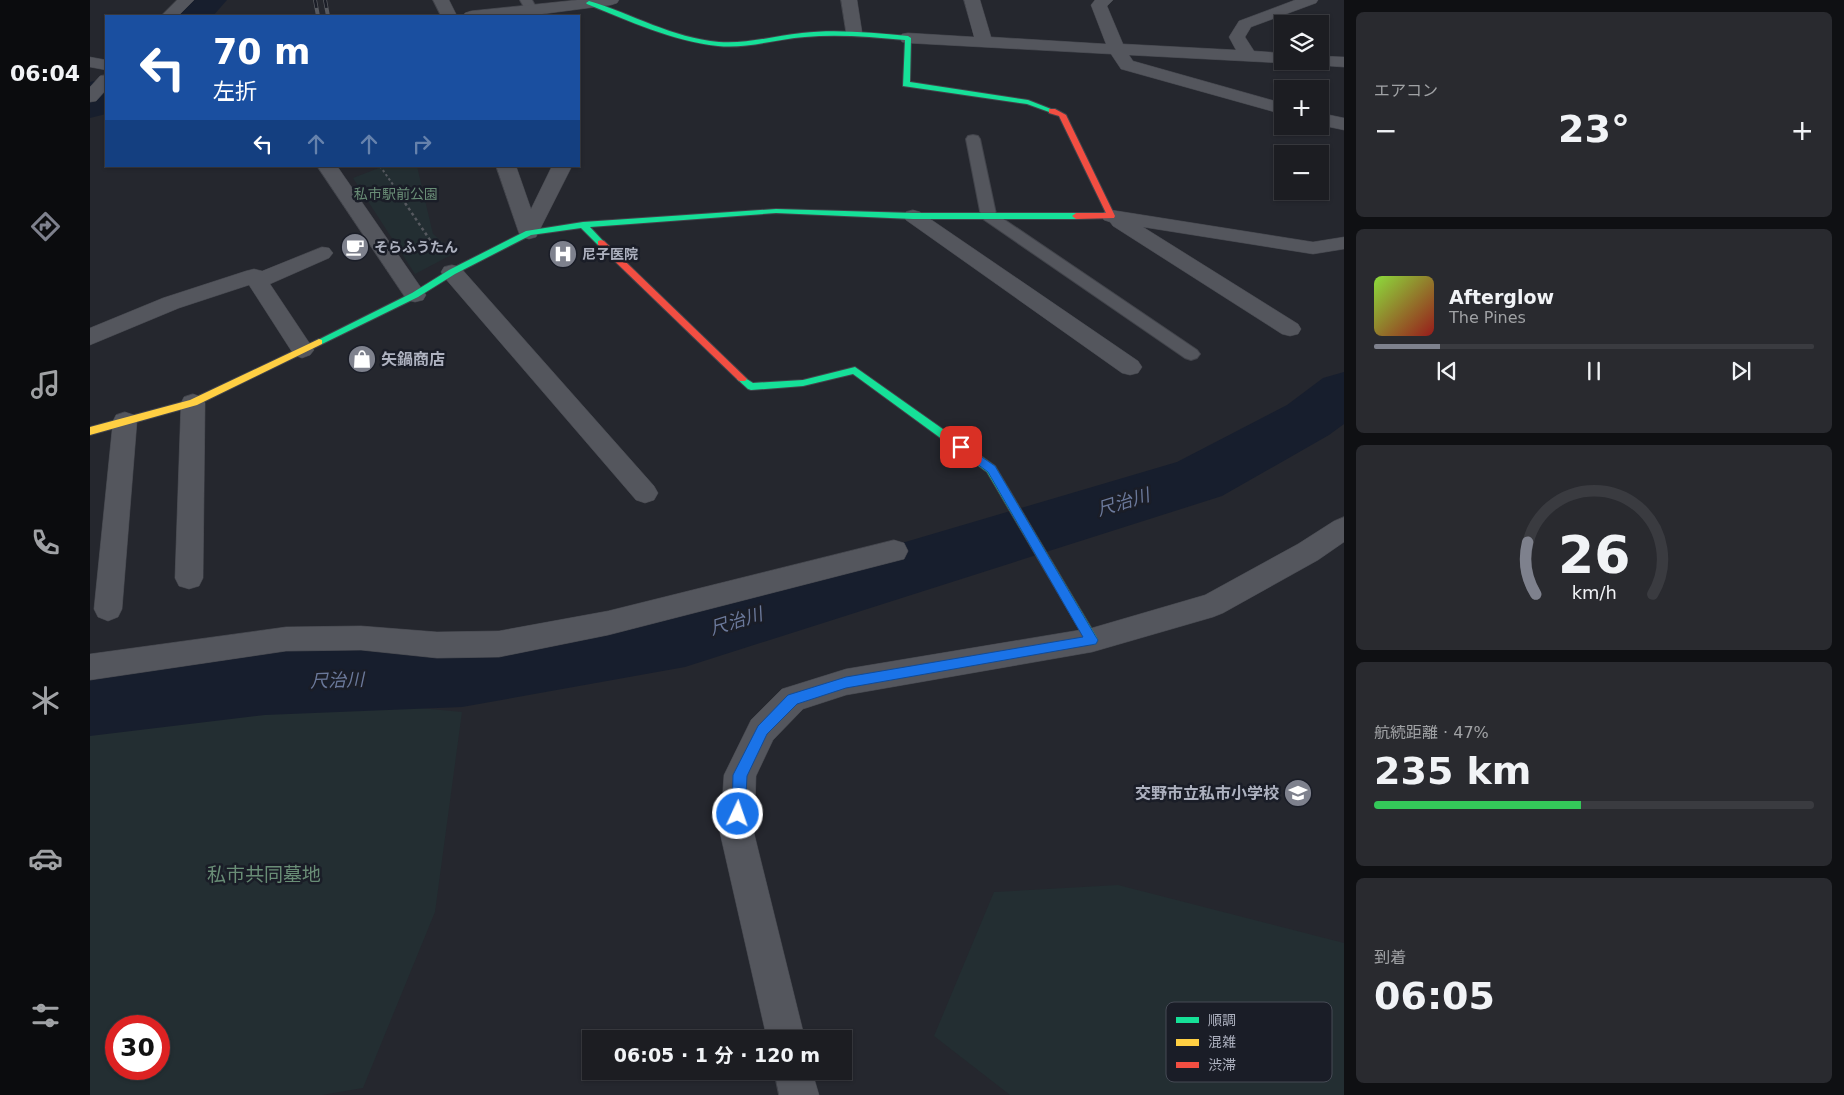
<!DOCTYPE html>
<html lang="ja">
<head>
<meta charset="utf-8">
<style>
  :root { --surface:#1c1d22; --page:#292a2f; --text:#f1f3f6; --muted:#a0a2a5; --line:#3a3b40; --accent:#7e818d }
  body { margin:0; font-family:"DejaVu Sans","Noto Sans JP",sans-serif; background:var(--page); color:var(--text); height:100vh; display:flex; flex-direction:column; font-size:19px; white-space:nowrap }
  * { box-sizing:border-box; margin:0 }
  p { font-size:16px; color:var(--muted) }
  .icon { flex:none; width:28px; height:28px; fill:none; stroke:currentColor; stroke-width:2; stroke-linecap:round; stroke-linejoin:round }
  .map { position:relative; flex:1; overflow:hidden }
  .sheet { display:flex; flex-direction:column; gap:12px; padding:12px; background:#0f1013; width:500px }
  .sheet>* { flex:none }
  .top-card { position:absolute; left:15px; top:15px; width:475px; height:152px; border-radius:0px; box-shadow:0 1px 4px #0004,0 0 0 1px var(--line); background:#1a4fa0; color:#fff; overflow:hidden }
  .tools { position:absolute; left:1184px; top:15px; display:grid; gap:10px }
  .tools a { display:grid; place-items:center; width:55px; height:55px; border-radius:0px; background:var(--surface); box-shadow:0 1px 4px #0004,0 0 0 1px var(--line); font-size:25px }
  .speed { position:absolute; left:15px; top:1015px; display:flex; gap:10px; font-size:25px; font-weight:700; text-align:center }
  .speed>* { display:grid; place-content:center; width:65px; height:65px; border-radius:50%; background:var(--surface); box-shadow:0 1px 4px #0004,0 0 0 1px var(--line); line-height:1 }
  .speed .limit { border:8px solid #d22; background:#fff; color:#111 }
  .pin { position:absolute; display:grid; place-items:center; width:42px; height:42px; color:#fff; margin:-21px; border-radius:10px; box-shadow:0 2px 8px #0006 }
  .me { position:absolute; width:55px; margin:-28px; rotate:3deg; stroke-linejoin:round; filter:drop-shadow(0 0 4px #0008) }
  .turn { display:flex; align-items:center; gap:18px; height:105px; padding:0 25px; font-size:22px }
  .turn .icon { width:65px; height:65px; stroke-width:2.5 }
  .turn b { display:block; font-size:35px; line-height:42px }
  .lanes { display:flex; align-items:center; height:48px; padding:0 25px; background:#0003; justify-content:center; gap:25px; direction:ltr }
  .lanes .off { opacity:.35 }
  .big { font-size:38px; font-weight:700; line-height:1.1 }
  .sheet .widget { flex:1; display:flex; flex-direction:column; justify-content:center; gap:8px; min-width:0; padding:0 18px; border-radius:8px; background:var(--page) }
  .sheet .dial { align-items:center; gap:0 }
  .dial svg { height:130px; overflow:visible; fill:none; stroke:var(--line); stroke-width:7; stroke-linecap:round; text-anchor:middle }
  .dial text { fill:var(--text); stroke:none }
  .song { display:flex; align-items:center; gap:15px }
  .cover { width:60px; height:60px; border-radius:8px; background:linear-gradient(135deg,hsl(90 70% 55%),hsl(0 70% 35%)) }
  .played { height:5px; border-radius:2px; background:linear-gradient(90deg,var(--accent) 15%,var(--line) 15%) }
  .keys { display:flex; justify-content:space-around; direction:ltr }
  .heat { display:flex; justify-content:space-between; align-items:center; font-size:28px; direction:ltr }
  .charge { height:8px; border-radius:4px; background:linear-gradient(90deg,#34c759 47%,var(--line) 0) }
  .trip { position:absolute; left:492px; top:1030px; width:270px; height:50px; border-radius:0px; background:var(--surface); box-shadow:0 1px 4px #0004,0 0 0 1px var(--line); font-weight:700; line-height:50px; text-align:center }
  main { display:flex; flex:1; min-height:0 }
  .tabs { display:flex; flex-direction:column; width:90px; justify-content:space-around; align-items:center; background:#0b0c0e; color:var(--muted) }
  .tabs .icon { width:35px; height:35px }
  .tabs .current { color:var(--accent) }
  .tabs b { font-size:22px; color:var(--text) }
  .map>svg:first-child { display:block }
  .green { fill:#232e32; fill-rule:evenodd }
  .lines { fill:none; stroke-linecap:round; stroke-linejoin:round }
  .river { fill:#171e2d; fill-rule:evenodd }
  .lane-casing { stroke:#42444b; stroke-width:2 }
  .street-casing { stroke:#42444b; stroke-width:1 }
  .fast-casing { stroke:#42444b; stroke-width:2 }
  .slow-casing { stroke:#42444b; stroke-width:2 }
  .jam-casing { stroke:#42444b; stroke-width:2 }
  .path-far1 { stroke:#56595f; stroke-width:2; stroke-dasharray:2.5 2.5; stroke-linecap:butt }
  .path { stroke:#56595f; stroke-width:2.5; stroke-dasharray:3 3; stroke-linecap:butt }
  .lane { fill:#54565d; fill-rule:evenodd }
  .street { fill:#54565d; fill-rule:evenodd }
  .fast { fill:#16e098; fill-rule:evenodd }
  .slow { fill:#ffcf43; fill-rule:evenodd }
  .jam { fill:#f24e42; fill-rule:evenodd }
  .rail-casing { stroke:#585a60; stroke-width:4 }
  .rail { stroke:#1a1d27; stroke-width:2.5; stroke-dasharray:8; stroke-linecap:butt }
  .route { fill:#1a73e8; stroke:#114b97 }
  .labels { text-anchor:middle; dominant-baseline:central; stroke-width:5; stroke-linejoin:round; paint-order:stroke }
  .far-park-label { font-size:14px; fill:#698d76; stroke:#1a1d27 }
  .far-poi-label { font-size:14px; font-weight:bold; fill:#aeb2c0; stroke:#1a1d27; text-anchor:start }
  .poi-label { font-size:16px; font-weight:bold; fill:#aeb2c0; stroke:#1a1d27; text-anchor:start }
  .water-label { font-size:18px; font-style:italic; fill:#6b799b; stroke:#1a1d27 }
  .near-park-label { font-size:19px; fill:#698d76; stroke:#1a1d27 }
  .key { fill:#1a1d27; stroke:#464a55; stroke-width:1 }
  .key-label { font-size:14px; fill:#aeb2c0 }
</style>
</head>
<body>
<main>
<nav class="tabs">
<b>06:04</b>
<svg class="icon current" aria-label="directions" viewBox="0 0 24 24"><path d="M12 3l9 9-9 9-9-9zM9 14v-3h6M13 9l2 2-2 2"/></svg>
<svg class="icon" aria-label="music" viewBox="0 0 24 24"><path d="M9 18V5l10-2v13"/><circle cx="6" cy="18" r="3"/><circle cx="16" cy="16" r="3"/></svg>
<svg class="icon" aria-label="phone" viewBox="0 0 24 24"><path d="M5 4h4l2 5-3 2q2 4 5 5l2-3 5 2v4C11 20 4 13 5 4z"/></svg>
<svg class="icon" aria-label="climate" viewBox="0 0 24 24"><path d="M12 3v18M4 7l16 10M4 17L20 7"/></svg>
<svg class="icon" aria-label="car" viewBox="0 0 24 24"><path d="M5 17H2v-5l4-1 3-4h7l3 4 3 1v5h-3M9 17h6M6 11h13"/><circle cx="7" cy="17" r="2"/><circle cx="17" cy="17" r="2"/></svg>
<svg class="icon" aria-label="filters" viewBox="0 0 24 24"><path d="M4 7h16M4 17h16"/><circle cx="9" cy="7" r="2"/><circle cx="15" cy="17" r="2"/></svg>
</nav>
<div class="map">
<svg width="1254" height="1095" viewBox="0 0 1254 1095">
  <rect width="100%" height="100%" fill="#25272e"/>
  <g class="green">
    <polygon points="294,166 327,166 343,234 365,253 325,274 263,178"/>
    <path d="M195,695L372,712L345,912L273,1088L232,1095H0V723ZM26,1026H69V1069H26Z"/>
    <polygon points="1028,885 1254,943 1254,1095 920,1095 844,1036 904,892"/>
  </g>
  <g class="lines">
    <g class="river">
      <polygon points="95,0 137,0 123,16 80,16 86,8"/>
      <polygon points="16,78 16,114 0,118 0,82"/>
      <polygon points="1254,372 1254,424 1239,435 1132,496 595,667 372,707 175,715 0,736 0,670 175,651 372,643 595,607 1087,462 1197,405 1233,378"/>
    </g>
    <defs>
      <g id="lane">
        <polygon points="430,0 442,0 448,11 446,14 438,14"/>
        <polygon points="883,135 888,136 890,139 906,214 1107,350 1110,354 1107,358 1101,360 1095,358 893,219 891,216 876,139 878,136"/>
      </g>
      <g id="street">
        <polygon points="87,0 104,0 88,16 71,16"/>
        <polygon points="343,0 359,0 367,16 351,16"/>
        <polygon points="487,0 529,0 527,3 521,5 437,16 373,16 375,13 381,11"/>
        <polygon points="751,0 767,0 772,32 770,35 758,35 756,32"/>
        <polygon points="874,0 890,0 901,37 1016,44 1001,5 1005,0 1023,0 1017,6 1033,44 1146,50 1139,37 1149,21 1205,0 1228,0 1226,3 1161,27 1155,37 1164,51 1192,53 1192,61 1198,62 1192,63 1039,55 1043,61 1192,103 1192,114 1031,69 1021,54 818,43 812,42 810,38 812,34 818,33 884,37"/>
        <polygon points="1230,56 1254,57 1254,67 1224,65 1222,61 1230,61"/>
        <polygon points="0,57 16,60 16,70 0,67"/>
        <polygon points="16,75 16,90 6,101 0,102 0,87 10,76"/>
        <polygon points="1230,113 1254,118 1254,130 1230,125"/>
        <polygon points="227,166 247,166 336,295 333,300 325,302 317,300"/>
        <polygon points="406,166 426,166 441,209 462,166 482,166 446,237 439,239 432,237 429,233"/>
        <polygon points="823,210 830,212 1048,361 1052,367 1048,373 1040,375 1032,373 816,220 813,216 816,212"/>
        <polygon points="1021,210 1223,242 1254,237 1254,249 1223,254 1053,227 1208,324 1211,329 1208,334 1200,336 1192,334 1023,226 1020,222 1014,220 1011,216 1014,212"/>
        <polygon points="232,247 239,248 243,253 239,258 180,284 224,350 220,355 212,358 204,355 159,285 89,308 0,345 0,328 73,298 156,271 164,269 172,271"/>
        <polygon points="362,265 370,267 564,486 568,493 564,500 555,503 546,500 354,277 351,272 354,267"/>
        <polygon points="103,394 112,397 115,403 113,578 109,586 99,589 89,586 85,578 91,403 94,397"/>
        <polygon points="35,412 44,415 47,421 32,609 28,617 18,621 8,617 4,609 23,421 26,415"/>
        <polygon points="1254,517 1254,542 1228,560 1133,613 1123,617 1002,652 756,695 713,709 683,740 666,776 664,833 715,1039 677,1039 630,833 634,775 661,720 692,689 756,669 1002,628 1115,595 1208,544 1244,521"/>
        <polygon points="804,540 814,543 818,551 814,559 518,635 409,657 347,658 271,650 196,651 0,680 0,654 196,627 271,626 347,632 409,631 518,611"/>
        <polygon points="684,1071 722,1071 729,1095 689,1095"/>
      </g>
      <g id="fast">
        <path d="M499,1C543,14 582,38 629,42C657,44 684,36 712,33C747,29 783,33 818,36L821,38L820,82L938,100L966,111L962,113L937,104L813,86L815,40C781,37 748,34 715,37C686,39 657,49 628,46C582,41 539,21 497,4L496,3Z"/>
        <polygon points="686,209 823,213 986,213 990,216 986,219 823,219 686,213 500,227 515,243 511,246 508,245 491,228 441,235 365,274 328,297 232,344 226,344 224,342 322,293 359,270 436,231 493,222"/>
        <polygon points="765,367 905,466 1006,636 1008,640 1006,644 1002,645 998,644 897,472 763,374 713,386 661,390 658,389 647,379 652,376 663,383 713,380"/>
      </g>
      <polygon id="slow" points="229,339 232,340 232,344 107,405 0,435 0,427 100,400"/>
      <g id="jam">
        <polygon points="959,109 965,109 976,115 1025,216 1024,218 986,219 982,216 986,213 1016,213 969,116 959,113"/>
        <polygon points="511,240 514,241 655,377 657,379 655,381 649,381 508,245 508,241"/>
      </g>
    </defs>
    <use href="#lane" class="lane-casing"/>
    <use href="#street" class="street-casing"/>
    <use href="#fast" class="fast-casing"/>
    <use href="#slow" class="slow-casing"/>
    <use href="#jam" class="jam-casing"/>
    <polyline class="path-far1" points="290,166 306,189"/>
    <polyline class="path" points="305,188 346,249"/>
    <use href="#lane" class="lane"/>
    <use href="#street" class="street"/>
    <use href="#fast" class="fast"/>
    <use href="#slow" class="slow"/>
    <use href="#jam" class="jam"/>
    <defs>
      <g id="rail">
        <polyline points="225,0 228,16"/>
        <polyline points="235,0 238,16"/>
      </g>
    </defs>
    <use href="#rail" class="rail-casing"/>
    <use href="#rail" class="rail"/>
  </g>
  <polygon class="route" points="871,443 905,466 1006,637 1008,640 1006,644 756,688 707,704 677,734 657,776 655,814 653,818 648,820 644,818 642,814 643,775 645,771 668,726 698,695 756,677 993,637 898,472 867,449 866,447 867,444"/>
  <defs>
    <symbol id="cafe-disc" viewBox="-11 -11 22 22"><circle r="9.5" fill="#7e818d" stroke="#1a1d27"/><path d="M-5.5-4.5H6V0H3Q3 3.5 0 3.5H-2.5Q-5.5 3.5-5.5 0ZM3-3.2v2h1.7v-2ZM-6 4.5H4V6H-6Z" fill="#fff"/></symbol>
    <symbol id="hospital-disc" viewBox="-11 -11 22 22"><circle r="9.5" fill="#7e818d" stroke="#1a1d27"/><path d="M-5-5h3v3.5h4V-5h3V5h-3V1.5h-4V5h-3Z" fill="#fff"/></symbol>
    <symbol id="shop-disc" viewBox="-11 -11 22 22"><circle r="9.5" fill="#7e818d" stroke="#1a1d27"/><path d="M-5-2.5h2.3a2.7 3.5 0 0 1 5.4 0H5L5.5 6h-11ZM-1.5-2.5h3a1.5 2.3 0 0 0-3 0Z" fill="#fff"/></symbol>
    <symbol id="school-disc" viewBox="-11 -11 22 22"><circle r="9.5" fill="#7e818d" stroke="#1a1d27"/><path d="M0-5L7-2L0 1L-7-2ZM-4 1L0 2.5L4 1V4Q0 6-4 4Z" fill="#fff"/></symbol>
  </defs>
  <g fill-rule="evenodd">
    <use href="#cafe-disc" x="249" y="231" width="32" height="32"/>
    <use href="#hospital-disc" x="457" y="238" width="32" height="32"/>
    <use href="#shop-disc" x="256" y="343" width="32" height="32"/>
    <use href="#school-disc" x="1192" y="777" width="32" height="32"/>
  </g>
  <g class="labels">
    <g class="far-park-label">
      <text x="306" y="194">私市駅前公園</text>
    </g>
    <g class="far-poi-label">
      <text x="284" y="247">そらふうたん</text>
      <text x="492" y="254">尼子医院</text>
    </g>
    <g class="poi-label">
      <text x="291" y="359">矢鍋商店</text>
      <text x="1189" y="793" text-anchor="end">交野市立私市小学校</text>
    </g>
    <g class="water-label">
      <text transform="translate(1033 502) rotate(-17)">尺治川</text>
      <text transform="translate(646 621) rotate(-17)">尺治川</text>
      <text transform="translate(247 680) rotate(-2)">尺治川</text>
    </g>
    <g class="near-park-label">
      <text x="174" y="874">私市共同墓地</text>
    </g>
  </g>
  <rect x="1076" y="1002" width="166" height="80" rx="8" class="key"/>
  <rect x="1086" y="1017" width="23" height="6" fill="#16e098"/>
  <rect x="1086" y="1039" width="23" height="7" fill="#ffcf43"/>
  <rect x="1086" y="1062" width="23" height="6" fill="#f24e42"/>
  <g class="key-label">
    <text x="1118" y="1025">順調</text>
    <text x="1118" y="1047">混雑</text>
    <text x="1118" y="1070">渋滞</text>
  </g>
</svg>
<div class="tools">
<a><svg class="icon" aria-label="layers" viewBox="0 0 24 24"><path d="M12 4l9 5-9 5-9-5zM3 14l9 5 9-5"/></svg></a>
<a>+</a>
<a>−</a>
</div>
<div class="speed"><div class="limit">30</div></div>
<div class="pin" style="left:871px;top:447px;background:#d93025"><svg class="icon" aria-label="arrive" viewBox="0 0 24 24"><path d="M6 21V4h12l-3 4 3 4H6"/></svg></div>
<svg class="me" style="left:648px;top:814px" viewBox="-20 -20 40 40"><circle r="17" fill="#1a73e8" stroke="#fff" stroke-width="3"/><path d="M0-11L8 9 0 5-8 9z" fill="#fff"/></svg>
<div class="trip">06:05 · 1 分 · 120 m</div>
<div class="top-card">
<div class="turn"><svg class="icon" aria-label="left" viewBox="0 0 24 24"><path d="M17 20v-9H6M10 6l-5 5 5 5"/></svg><div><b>70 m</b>左折</div></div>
<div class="lanes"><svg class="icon" aria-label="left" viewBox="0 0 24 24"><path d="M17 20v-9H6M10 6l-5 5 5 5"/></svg><svg class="icon off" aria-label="ahead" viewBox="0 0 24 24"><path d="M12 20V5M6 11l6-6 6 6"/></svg><svg class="icon off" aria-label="ahead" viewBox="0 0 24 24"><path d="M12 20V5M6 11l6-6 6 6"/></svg><svg class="icon off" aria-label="right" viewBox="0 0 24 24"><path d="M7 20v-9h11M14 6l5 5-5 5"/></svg></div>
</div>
</div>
<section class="sheet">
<div class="widget"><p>エアコン</p>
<div class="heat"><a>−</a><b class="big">23°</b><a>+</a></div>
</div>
<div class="widget">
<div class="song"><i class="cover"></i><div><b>Afterglow</b><p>The Pines</p></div></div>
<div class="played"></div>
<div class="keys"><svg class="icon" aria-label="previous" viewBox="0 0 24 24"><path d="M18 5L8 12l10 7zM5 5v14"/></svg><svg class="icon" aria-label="pause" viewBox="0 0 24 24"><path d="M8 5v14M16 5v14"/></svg><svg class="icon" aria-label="next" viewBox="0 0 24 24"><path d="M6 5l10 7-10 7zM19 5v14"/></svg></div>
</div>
<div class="widget dial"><svg viewBox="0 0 100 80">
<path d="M14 69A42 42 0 1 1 86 69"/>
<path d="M14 69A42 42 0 0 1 9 37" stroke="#7e818d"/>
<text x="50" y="56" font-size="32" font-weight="700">26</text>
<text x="50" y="72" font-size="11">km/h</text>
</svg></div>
<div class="widget"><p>航続距離 · 47%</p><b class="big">235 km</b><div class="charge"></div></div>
<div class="widget"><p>到着</p><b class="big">06:05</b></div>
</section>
</main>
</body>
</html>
